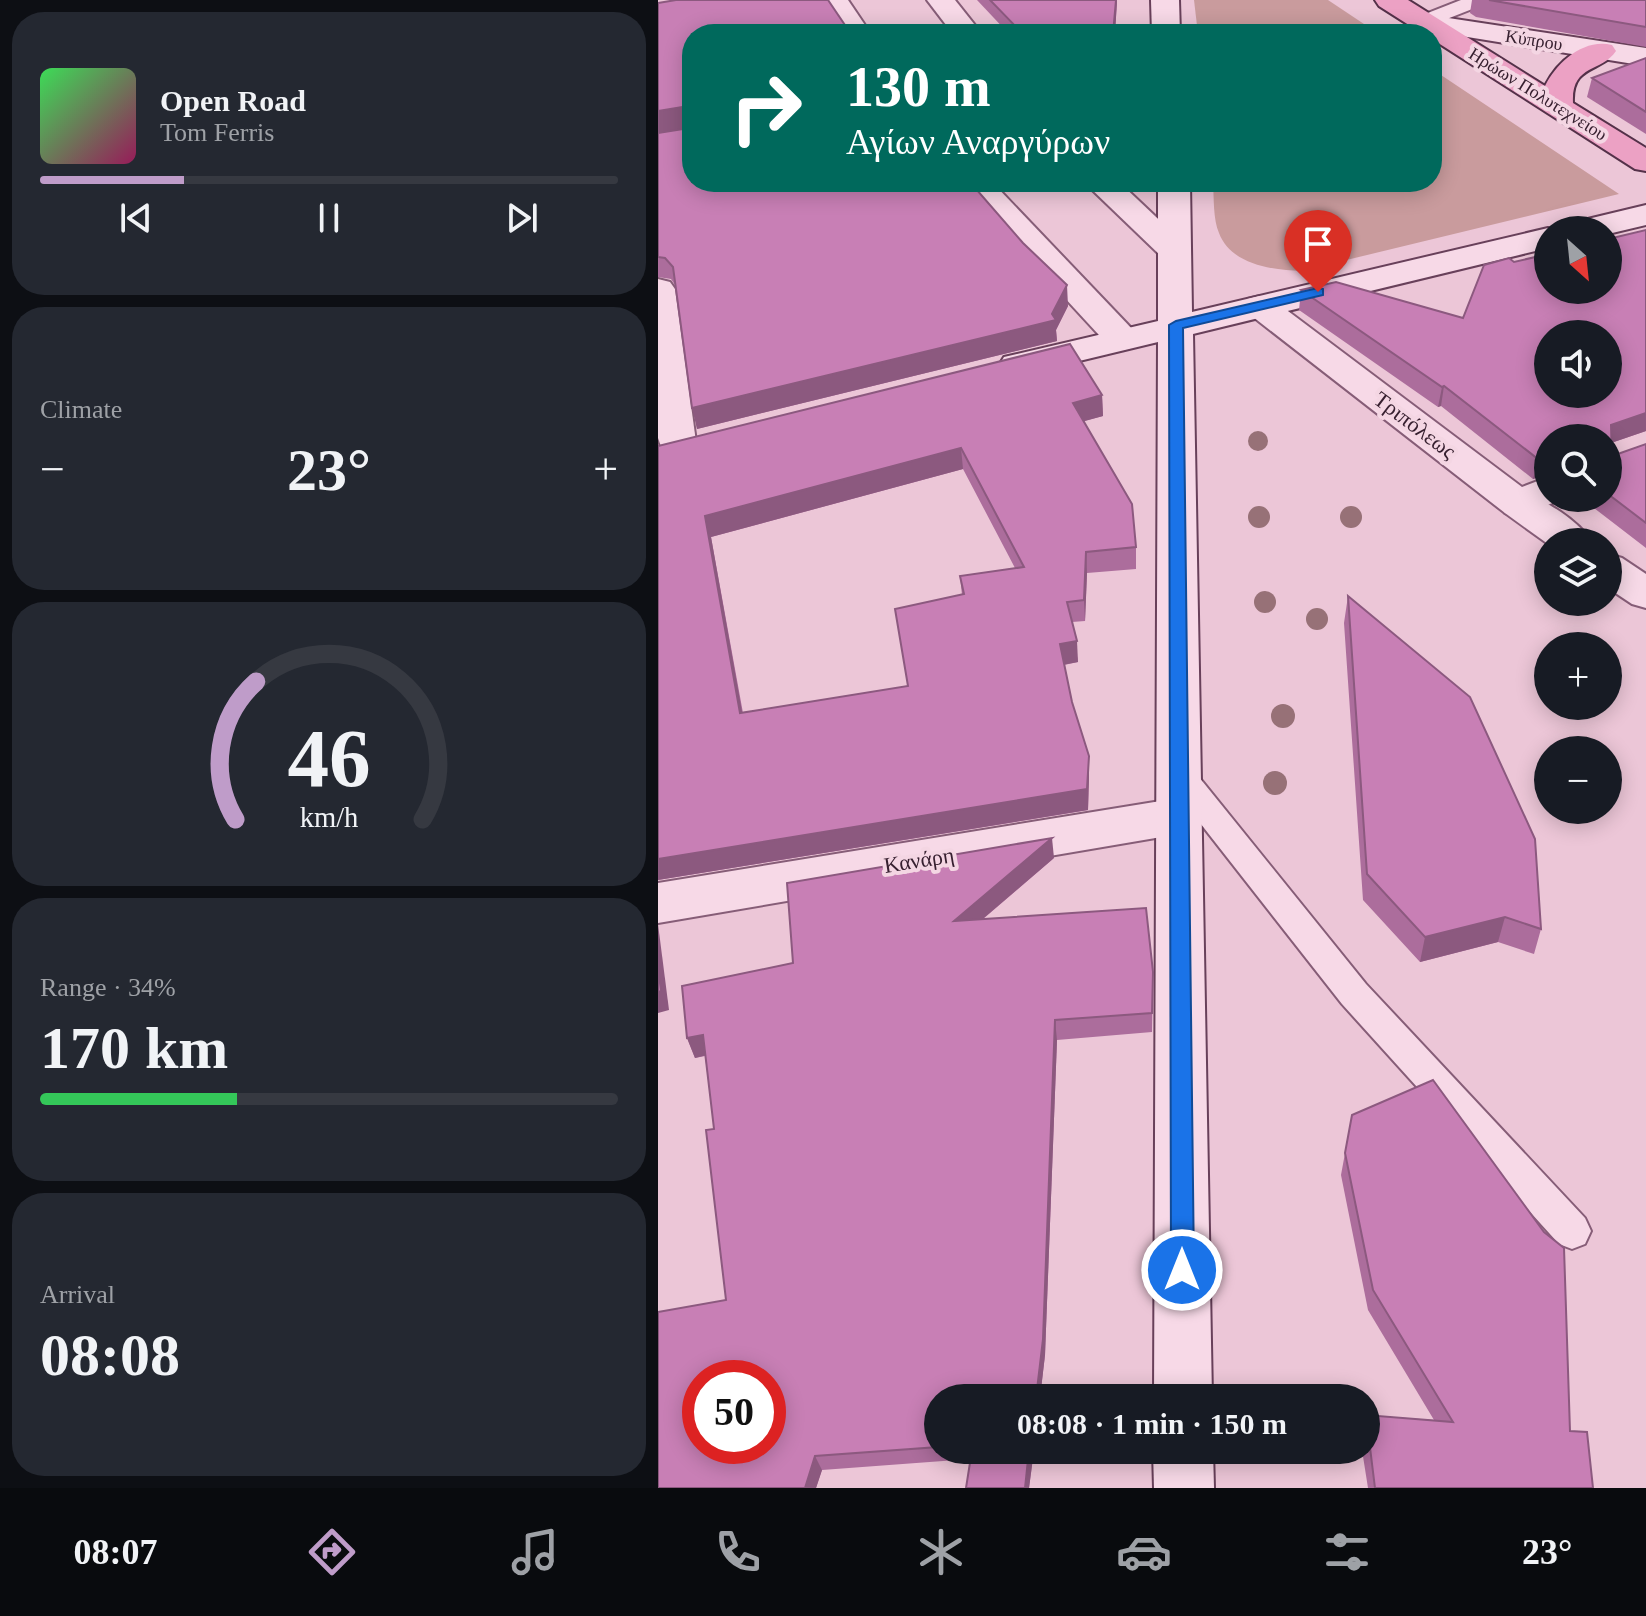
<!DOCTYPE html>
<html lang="en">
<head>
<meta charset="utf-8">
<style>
  :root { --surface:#171b24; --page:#242831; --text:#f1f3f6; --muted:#9ea1a6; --line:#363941; --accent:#bf9cc9 }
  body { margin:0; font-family:"Times New Roman",serif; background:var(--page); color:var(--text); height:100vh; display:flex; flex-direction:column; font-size:30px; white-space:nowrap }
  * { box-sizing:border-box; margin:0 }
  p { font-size:26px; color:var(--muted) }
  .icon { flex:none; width:44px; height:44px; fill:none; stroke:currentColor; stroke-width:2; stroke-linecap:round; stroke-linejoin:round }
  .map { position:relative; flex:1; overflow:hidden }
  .side { display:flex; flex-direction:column; gap:12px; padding:12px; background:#0d0f14; width:658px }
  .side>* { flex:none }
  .banner { position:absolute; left:24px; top:24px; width:760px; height:168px; border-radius:32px; box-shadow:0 4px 20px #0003; background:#00695c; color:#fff; overflow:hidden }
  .needle { width:52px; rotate:153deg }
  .fabs { position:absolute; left:876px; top:216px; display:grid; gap:16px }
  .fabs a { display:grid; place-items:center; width:88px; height:88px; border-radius:50%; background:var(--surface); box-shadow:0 4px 20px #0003; font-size:40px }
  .speed { position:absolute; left:24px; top:1360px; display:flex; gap:16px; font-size:40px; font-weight:700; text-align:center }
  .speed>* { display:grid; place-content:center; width:104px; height:104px; border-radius:50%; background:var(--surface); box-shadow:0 4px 20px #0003; line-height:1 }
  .speed .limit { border:12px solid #d22; background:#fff; color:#111 }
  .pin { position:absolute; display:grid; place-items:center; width:68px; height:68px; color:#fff; margin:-82px -34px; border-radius:50% 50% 50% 0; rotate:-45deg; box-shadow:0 0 8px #0007 }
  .pin .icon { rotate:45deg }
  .me { position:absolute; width:88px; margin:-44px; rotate:0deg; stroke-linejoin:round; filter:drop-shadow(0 0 6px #0008) }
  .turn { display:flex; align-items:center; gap:28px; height:168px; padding:0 32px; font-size:36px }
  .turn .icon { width:104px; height:104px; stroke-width:2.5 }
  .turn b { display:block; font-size:56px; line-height:68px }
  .big { font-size:60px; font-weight:600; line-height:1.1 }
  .side .card { flex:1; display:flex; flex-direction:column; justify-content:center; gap:12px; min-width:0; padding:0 28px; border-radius:32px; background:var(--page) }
  .side .dial { align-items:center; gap:0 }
  .dial svg { height:208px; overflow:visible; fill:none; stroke:var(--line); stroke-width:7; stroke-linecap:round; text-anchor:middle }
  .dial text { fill:var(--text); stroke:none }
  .song { display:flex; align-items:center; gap:24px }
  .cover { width:96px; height:96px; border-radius:12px; background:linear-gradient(135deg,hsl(130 70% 55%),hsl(330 70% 35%)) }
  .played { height:8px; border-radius:4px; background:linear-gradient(90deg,var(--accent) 25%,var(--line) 25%) }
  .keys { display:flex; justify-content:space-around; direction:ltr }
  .heat { display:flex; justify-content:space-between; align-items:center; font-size:44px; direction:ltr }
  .charge { height:12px; border-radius:6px; background:linear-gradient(90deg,#34c759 34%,var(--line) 0) }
  .trip { position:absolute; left:266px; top:1384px; width:456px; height:80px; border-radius:40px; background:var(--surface); box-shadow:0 4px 20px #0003; font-weight:600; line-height:80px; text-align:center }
  .tabs { display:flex; height:128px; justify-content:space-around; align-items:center; background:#090b0e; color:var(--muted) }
  .tabs .icon { width:56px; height:56px }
  .tabs .active { color:var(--accent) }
  .tabs b { font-size:36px; color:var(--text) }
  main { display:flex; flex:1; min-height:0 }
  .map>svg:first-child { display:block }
  .green { fill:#c99b9d }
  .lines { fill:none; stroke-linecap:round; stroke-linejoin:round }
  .service-casing { stroke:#865d77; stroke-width:4 }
  .pedestrian-casing { stroke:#865d77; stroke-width:4 }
  .minor-casing { stroke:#865d77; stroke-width:4 }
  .secondary-casing { stroke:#68405a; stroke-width:4 }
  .primary-casing { stroke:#543149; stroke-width:4 }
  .service { fill:#f7d9e7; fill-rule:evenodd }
  .pedestrian { fill:#f7d9e7; fill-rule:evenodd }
  .minor { fill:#f7d9e7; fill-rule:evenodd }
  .secondary { fill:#f7d9e7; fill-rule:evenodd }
  .primary { fill:#eca1c4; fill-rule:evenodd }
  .tree { fill:#977177 }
  .wall { fill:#ac6d9c; fill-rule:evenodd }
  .shaded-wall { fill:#8c597f }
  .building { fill:#c87fb5; stroke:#8c597f; stroke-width:2; fill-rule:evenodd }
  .route { fill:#1a73e8; stroke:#114b97; stroke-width:2 }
  .labels { text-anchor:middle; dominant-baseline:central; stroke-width:8; stroke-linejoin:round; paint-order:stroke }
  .far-street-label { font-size:18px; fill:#372030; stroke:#f4d6e3 }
  .street-label { font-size:22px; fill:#372030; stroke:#f4d6e3 }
</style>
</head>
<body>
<main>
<section class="side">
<div class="card">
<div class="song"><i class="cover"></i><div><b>Open Road</b><p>Tom Ferris</p></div></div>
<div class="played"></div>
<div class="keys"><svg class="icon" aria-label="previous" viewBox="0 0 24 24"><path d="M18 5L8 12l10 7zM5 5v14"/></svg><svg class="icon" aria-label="pause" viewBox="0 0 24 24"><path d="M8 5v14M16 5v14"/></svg><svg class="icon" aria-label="next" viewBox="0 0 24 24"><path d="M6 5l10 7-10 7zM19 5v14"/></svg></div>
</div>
<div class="card"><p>Climate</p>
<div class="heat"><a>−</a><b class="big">23°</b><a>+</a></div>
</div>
<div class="card dial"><svg viewBox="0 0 100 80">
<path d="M14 69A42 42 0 1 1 86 69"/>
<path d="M14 69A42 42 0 0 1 22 16" stroke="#bf9cc9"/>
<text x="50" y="56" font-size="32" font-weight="700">46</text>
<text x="50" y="72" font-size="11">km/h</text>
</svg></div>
<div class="card"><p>Range · 34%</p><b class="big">170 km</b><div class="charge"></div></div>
<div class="card"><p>Arrival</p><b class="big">08:08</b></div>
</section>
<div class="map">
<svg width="988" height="1488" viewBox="0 0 988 1488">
  <rect width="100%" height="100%" fill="#ecc6d7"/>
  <g class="green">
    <polygon points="536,0 670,0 721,34 540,34"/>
    <path d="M774,69L961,194L643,271C615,270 573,265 561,233C555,219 556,198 555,182H774Z"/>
  </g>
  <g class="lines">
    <defs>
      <g id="service">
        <polygon points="803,0 829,0 827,4 771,26 757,26 754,22 757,18"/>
        <polygon points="521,762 532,766 708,984 927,1218 933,1231 927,1244 914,1249 901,1244 684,1004 510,782 506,774 510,766"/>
      </g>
      <g id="pedestrian">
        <polygon points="269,0 297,0 324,34 295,34"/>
        <polygon points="426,182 461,182 533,250 528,257 516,260 504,257"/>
        <polygon points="0,279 12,282 17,289 39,449 33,458 20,461 7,458 0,438"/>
        <polygon points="602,296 614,299 864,487 890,477 890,498 904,499 861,517 847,513 590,313 585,306 590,299"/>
      </g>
      <g id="minor">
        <polygon points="162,0 190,0 213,34 185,34"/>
        <polygon points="300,182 334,182 476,331 482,339 476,347 464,350 452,347"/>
        <path d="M861,491C885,498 921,521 934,542L890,544L847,513L842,504L847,495Z"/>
        <polygon points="950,554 964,558 988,574 988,608 974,604 950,588"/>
        <polygon points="521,798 537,803 544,816 537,829 521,834 0,923 0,883"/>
      </g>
      <g id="secondary">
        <polygon points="493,0 521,0 522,34 494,34"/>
        <polygon points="764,14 988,48 988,66 754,28 750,22 754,16"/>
        <polygon points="500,182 532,182 534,312 890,228 897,230 890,230 890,248 535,334 554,1398 496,1398 500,342 359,376 346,373 341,365 346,357 500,321"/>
        <polygon points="988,205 988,225 950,234 950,230 909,230 913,223"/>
        <polygon points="495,1450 555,1450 556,1488 496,1488"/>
      </g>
      <path id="primary" d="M717,0H750L887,86C899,62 926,38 954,45L958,51C943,73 913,64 915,103L988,148V171L977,169L774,39V34H765L721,6Z"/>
    </defs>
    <use href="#service" class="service-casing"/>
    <use href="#pedestrian" class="pedestrian-casing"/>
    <use href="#minor" class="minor-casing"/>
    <use href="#secondary" class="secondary-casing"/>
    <use href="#primary" class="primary-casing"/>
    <use href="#service" class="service"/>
    <use href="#pedestrian" class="pedestrian"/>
    <use href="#minor" class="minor"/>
    <use href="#secondary" class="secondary"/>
    <use href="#primary" class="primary"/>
  </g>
  <g class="tree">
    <circle cx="600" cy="441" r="10"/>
    <circle cx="601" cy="517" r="11"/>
    <circle cx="693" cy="517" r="11"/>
    <circle cx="607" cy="602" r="11"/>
    <circle cx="659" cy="619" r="11"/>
    <circle cx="625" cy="716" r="12"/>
    <circle cx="617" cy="783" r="12"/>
  </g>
  <g class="wall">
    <polygon points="319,0 459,0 457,34 351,34"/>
    <polygon points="814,0 988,0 988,47 818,17 812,13"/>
    <polygon points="0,3 34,34 410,306 398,330 399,341 39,429 17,285 13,279 0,277 0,133 32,128 0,133"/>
    <polygon points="988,58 988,134 929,97 934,78"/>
    <polygon points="856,262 988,431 953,443 954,456 988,444 988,548 923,498 950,498 950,438 890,438 890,475 875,479 783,406 780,407 641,310 643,290 805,318"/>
    <path d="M444,395L445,416L426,421L478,547V569L429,573L427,621L414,622L420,662L406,665L431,776L430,810L0,880V446ZM305,469L357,568L302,576L304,595L250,686L85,713L53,537Z"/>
    <polygon points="690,596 883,929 876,954 840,942 762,962 705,900 686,623"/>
    <polygon points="396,858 325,919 495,972 494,1032 399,1040 387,1355 382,1398 280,1398 280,1450 376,1450 371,1488 312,1459 164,1470 158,1488 0,1488 68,1300 56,1129 47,1056 37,1058 29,1038 135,963"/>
    <polygon points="694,1115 912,1431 935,1488 710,1488 704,1450 708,1450 708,1415 776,1420 710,1310 683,1175"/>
  </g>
  <g class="shaded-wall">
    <polygon points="458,0 459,0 457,34 455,34"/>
    <polygon points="31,106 34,127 0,133 0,111"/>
    <polygon points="409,285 410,306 398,330 399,341 39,429 34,408 394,314"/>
    <polygon points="786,386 783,406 780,407 784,387"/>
    <polygon points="444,395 445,416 416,424 415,403"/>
    <polygon points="988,413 988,431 950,444 953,425"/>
    <polygon points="303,448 305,469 53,537 88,734 82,713 47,516"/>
    <polygon points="890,455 889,474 875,479 880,459"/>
    <polygon points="428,552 429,573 427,621 426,600"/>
    <polygon points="419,641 420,662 404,665 402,644"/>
    <polygon points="431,756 431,776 430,810 0,880 0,859"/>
    <polygon points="394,838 396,858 299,941 296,921"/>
    <polygon points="847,917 840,942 762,962 767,937"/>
    <polygon points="0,924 11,1010 0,1013"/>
    <polygon points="397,1020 399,1040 387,1355 382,1398 378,1398"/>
    <polygon points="45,1035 53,1054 37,1058 29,1038"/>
    <polygon points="371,1450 376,1450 371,1488 367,1488"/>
    <polygon points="157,1456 164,1470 158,1488 147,1488"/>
  </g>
  <g class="building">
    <polygon points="18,0 170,0 193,34 34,34 34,182 312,182 365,243 409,285 394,314 398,320 34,408 15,267 7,258 0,257 0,133 32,128 31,106 0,111 0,3"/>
    <polygon points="332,0 458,0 455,34 365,34"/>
    <polygon points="831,0 988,0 988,27"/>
    <polygon points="988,58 988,112 934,78"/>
    <path d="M988,230V413L953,425L954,456L988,444V523L950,494V438H890V455L880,459L786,386L784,387L643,290L678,282L805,318L826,265L851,258L856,262L890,254V290H950V239ZM890,334H950V394H890Z"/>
    <path d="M412,344L444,395L415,403L474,504L478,547L428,552L426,600L409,602L419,641L402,644L414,702L431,756L429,789L0,859V446ZM303,448L366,567L302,576L306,594L237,609L250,686L82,713L47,516Z"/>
    <polygon points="690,596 812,697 877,839 883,929 847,917 767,937 709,874"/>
    <path d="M394,838L296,921L488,908L495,972L494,1013L397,1020L385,1339L378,1398H280V1447L157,1456L147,1488H0V1312L68,1300L48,1130L56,1129L45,1035L29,1038L24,986L135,963L129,883ZM42,1378H110V1446H42Z"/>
    <polygon points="0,967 3,991 0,992"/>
    <polygon points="775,1080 886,1232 906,1248 912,1431 929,1432 935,1488 717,1488 708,1415 795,1422 715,1290 687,1153 694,1115"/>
    <polygon points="314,1450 371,1450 367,1488 308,1488"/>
  </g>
  <polygon class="route" points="660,288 665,289 665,295 525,328 536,1270 532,1278 524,1281 516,1278 513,1270 511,325 518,321"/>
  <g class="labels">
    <g class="far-street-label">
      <text transform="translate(876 40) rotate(9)">Κύπρου</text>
      <text transform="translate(880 94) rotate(32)">Ηρώων Πολυτεχνείου</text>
    </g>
    <g class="street-label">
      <text transform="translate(757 425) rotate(37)">Τριπόλεως</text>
      <text transform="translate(261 860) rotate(-9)">Κανάρη</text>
    </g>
  </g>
</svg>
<div class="fabs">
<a><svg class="needle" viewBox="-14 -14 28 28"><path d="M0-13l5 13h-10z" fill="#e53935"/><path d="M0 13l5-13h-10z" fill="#9ea1a6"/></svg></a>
<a><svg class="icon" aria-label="sound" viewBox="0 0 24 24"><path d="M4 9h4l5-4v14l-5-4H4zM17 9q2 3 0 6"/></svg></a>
<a><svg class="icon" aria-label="search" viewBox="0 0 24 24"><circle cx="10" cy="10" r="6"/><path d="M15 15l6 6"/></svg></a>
<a><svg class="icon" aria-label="layers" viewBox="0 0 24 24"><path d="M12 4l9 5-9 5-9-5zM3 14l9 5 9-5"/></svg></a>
<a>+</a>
<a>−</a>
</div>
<div class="speed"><div class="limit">50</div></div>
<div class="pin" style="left:660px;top:292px;background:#d93025"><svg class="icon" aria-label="arrive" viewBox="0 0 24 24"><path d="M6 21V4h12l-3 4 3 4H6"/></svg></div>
<svg class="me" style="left:524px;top:1270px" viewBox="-20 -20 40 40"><circle r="17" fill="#1a73e8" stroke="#fff" stroke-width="3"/><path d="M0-11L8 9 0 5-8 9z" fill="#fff"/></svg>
<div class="trip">08:08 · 1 min · 150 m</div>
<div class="banner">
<div class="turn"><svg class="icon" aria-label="right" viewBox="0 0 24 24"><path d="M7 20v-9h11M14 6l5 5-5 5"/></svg><div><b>130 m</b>Αγίων Αναργύρων</div></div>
</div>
</div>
</main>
<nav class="tabs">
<b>08:07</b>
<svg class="icon active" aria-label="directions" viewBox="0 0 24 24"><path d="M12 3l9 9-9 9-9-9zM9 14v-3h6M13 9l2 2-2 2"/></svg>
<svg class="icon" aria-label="music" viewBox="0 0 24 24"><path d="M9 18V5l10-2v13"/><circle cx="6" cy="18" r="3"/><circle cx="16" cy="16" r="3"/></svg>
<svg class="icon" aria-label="phone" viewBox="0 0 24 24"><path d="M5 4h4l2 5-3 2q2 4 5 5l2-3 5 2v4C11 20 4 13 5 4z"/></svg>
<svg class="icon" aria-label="climate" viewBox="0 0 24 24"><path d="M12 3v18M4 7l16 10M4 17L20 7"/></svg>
<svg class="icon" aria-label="car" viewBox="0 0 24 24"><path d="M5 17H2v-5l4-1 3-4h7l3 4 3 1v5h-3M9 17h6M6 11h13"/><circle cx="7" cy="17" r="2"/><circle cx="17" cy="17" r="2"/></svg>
<svg class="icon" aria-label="filters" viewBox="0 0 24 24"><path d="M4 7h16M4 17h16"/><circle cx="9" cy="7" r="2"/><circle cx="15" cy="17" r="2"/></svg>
<b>23°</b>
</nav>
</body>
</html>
